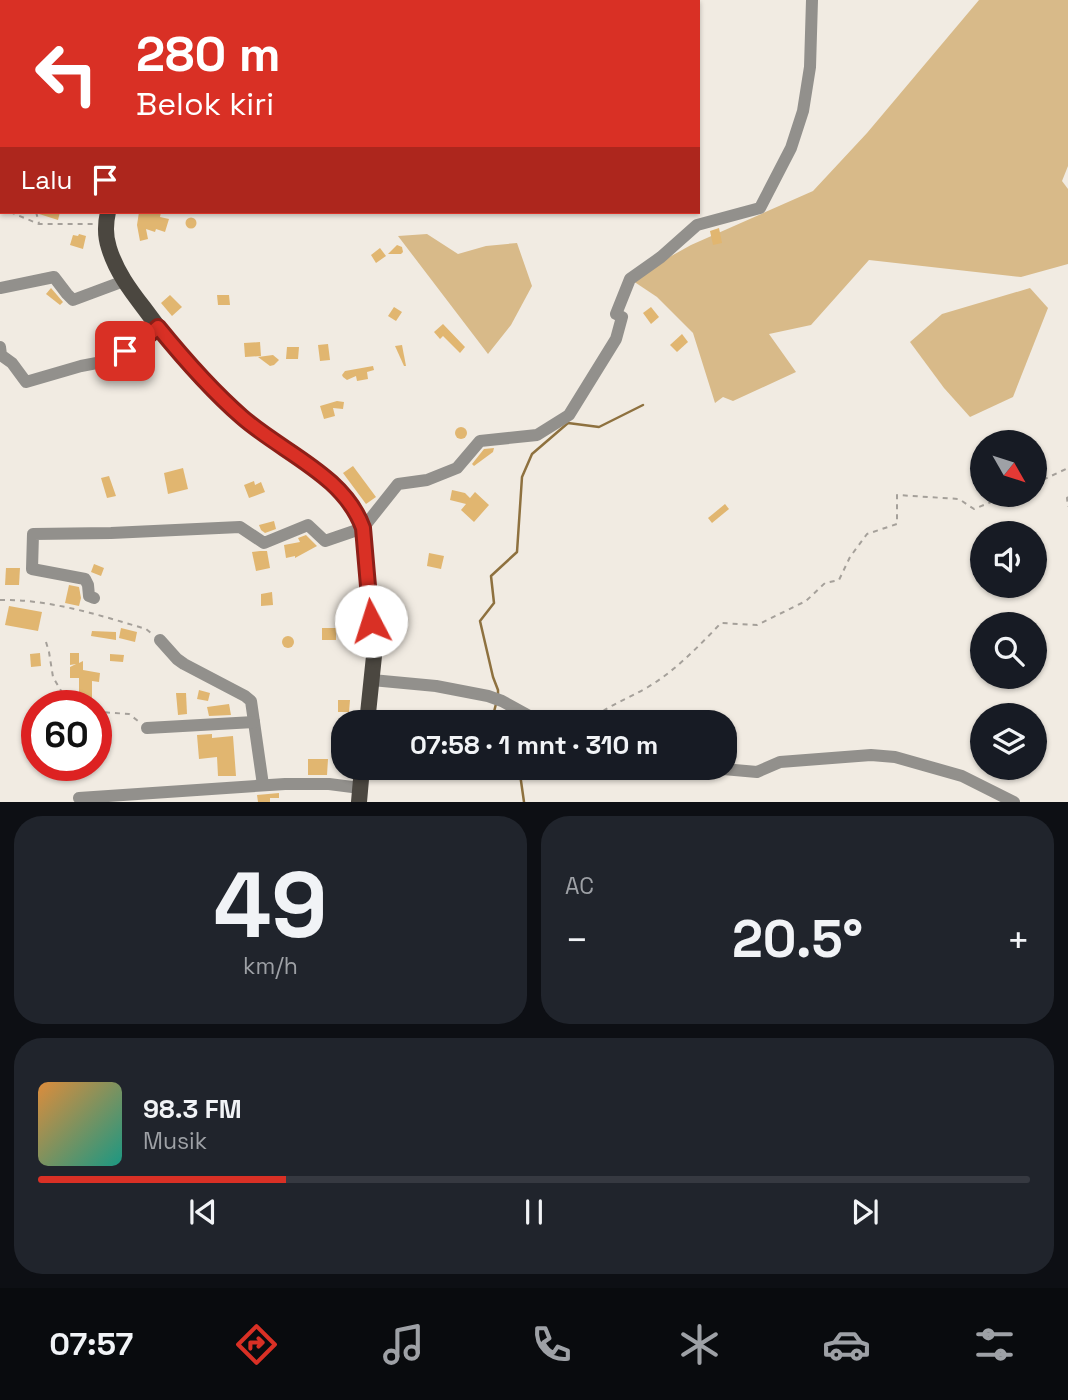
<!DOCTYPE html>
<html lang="id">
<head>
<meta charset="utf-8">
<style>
  :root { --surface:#171b24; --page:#20242c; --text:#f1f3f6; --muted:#9ea1a6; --line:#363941; --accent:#d93025 }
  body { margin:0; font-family:"Space Grotesk",sans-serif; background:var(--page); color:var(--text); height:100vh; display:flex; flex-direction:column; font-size:26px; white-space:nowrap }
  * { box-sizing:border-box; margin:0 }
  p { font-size:23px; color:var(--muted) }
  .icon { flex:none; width:38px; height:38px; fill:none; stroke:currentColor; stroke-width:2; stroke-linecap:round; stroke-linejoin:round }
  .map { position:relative; height:802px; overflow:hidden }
  .drawer { display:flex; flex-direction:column; gap:14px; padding:14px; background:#0d0f14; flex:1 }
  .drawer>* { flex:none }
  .banner { position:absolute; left:0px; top:0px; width:700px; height:214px; box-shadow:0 2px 5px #0004; background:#d93025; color:#fff; overflow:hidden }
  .needle { width:46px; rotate:129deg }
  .controls { position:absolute; left:970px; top:430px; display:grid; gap:14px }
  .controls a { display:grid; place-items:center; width:77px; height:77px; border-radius:50%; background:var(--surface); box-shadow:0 2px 5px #0004; font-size:35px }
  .speed { position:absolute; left:21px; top:690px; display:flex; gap:14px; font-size:35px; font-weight:700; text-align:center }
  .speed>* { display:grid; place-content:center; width:91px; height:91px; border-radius:50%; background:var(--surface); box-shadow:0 2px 5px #0004; line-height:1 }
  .speed .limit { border:10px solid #d22; background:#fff; color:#111 }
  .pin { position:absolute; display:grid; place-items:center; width:60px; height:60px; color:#fff; margin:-30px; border-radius:14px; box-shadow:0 4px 10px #0006 }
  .me { position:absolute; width:77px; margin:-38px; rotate:355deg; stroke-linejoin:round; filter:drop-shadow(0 0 5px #0008) }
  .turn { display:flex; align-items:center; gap:24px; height:147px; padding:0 21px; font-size:32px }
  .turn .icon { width:91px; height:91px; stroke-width:2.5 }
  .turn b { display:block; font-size:49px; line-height:60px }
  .then { display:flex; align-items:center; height:66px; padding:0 21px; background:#0003; gap:14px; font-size:26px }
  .big { font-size:52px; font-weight:600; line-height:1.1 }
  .drawer .tile { flex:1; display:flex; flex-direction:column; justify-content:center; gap:10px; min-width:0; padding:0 24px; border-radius:28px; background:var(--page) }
  .drawer .dial { align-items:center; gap:0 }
  .dial b { font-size:91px; line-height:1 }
  .song { display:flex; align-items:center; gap:21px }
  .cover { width:84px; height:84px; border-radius:10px; background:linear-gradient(135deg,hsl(30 70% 55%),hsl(170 70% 35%)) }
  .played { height:7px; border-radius:4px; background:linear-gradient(90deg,var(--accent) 25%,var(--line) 25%) }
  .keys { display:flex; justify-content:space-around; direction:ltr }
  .heat { display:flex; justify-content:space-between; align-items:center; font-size:38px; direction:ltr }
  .drawer .tiles { flex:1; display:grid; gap:14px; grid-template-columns:1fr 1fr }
  .tile:last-child { grid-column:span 2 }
  .trip { position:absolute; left:331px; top:710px; width:406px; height:70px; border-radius:28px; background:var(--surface); box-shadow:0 2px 5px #0004; font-weight:600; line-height:70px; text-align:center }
  .tab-bar { display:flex; height:112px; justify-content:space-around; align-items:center; background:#090b0e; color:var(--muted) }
  .tab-bar .icon { width:49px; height:49px }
  .tab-bar .active { color:var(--accent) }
  .tab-bar b { font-size:32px; color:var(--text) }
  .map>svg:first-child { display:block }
  .green { fill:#d8ba89 }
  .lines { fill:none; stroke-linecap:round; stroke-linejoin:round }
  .stream { stroke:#8e713f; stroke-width:2.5 }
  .building { fill:#e1b670 }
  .path { stroke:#a5a09a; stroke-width:2; stroke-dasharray:5 5; stroke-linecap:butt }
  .minor { stroke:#92908c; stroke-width:12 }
  .major { stroke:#4b4740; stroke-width:16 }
  .route-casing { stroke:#8d1f18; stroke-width:18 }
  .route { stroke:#d93025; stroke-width:12 }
</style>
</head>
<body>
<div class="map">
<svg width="1068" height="802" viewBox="0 0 1068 802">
  <rect width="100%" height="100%" fill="#f1ebe2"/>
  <g class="green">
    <polygon points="979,0 1068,0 1068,166 1062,181 1068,189 1068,264 1021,277 869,260 811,325 769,334 796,372 733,401 723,397 715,403 693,333 657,297 630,279 691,245 813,191 867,133"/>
    <polygon points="427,234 458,254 486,246 517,243 532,286 511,325 488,354 398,236"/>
    <polygon points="1030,288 1048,308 1013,397 970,417 944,388 910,342 942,314"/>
  </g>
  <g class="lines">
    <g class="stream">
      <polyline points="498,694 498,690 493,677 480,621 494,603 491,576 517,552 522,477 532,454 568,423 599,427 643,405"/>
      <polyline points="491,723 496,704"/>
      <polyline points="516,768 518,770"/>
      <polyline points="520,774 524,802"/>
    </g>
  </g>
  <g class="building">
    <polygon points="37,212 60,212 58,220 36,213"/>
    <polygon points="139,212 161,212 160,217 169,219 165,232 156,229 155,232 146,229 148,239 140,241 137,225"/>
    <circle cx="191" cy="223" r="5.5"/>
    <polygon points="719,228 722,243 713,245 710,231"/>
    <polygon points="79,234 86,236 83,249 70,245 73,235 78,236"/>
    <polygon points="397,245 402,247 403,252 401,254 388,254"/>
    <polygon points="380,248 386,256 376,263 371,255"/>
    <polygon points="51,288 63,302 60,305 46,294"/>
    <polygon points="170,295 182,307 172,316 161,303"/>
    <polygon points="217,295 229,295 230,305 218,305"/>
    <polygon points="394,307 402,312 396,321 388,316"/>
    <polygon points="651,307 659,317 651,324 643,313"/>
    <polygon points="443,324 465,347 460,353 443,336 440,339 434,332"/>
    <polygon points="682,334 688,342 677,352 670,345"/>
    <polygon points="260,342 261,356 245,357 244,343"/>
    <polygon points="328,344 330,360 320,361 318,345"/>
    <polygon points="402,345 406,366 404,366 395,346"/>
    <polygon points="287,347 299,347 298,359 286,359"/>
    <polygon points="273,355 279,360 274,365 270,366 258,357"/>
    <polygon points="131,358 139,369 123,379 116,369"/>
    <polygon points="373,366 374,370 367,372 368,379 357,381 356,376 347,380 343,377 342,375 345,371"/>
    <polygon points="337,401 344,402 343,409 333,408 335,416 324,419 320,406"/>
    <circle cx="461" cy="433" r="6"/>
    <polygon points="494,448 493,452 474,466 472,464 484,449"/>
    <polygon points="353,466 376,497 366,504 343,473"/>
    <polygon points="183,468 188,489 168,494 164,473"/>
    <polygon points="109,476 116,496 107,498 101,478"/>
    <polygon points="254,481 255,485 261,482 265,492 249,498 244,485"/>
    <polygon points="452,490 465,493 470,498 475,492 489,505 474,522 461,510 466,504 450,500"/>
    <polygon points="725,504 729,509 712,523 708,518"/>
    <polygon points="274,521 276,529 265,533 261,530 259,525"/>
    <polygon points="306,535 317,546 295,558 295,556 286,558 284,545 300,542 298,538"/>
    <polygon points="260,551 267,551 270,568 256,571 252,552"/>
    <polygon points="429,553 444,556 441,569 427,566"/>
    <polygon points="94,564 104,568 101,576 91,572"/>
    <polygon points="6,568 20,568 19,585 5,585"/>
    <polygon points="69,585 79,587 81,598 79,606 65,603"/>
    <polygon points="272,592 273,605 261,606 261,594"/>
    <polygon points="351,604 352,613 341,614 340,605"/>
    <polygon points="9,606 42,612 38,631 5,625"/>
    <polygon points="121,628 137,632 135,642 119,638"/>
    <rect x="322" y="628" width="14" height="12"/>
    <polygon points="92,631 116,632 116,640 91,636"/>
    <circle cx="288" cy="642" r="6"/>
    <polygon points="40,653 41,666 31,667 30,654"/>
    <polygon points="70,653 79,653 79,663 83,661 83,670 100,673 99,682 92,681 92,698 79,698 79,678 70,678 70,667 76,664 70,665"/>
    <polygon points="110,654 124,655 123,662 110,661"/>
    <polygon points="199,690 210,693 208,701 197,699"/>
    <polygon points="176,693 186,693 187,714 178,715"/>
    <polygon points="338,700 350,700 349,712 338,712"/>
    <polygon points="229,704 231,715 209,716 207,707"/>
    <polygon points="212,734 212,738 233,736 236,776 218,776 217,757 199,759 197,735"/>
    <polygon points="308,759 328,759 327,775 308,775"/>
    <polygon points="279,793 279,798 270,798 270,802 258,802 257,795"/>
  </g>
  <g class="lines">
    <g class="path">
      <polyline points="423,0 426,2"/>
      <polyline points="9,2 9,0"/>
      <polyline points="391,2 395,0"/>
      <polyline points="0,37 2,33"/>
      <polyline points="0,207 2,208"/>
      <polyline points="10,212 39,224 93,224"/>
      <polyline points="36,212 39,223"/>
      <polyline points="1034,484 1068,468"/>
      <polyline points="1068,497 1067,498 1068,507"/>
      <path d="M0,600C49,599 99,615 146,629L151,633"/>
      <polyline points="46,642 49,652 53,677 64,696 89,705"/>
      <polyline points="96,709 100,712 129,714 138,721"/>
      <path d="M587,723C606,706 626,700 648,687C675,671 699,646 721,623L757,625L806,601L825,583L839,580L850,557L867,534L897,524V495L959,499L974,509L1008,495"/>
      <polyline points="373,773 442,775 517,773 525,768"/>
    </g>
    <g class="minor">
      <polyline points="0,288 54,277 67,294 73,300 124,281"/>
      <polyline points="0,347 1,355 12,363 26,382 81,366 102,362 142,341 158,327"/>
      <polyline points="94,598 89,596 88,585 85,579 32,569 33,534 111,533 240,527 264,543 308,525 325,541 363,528 398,484 427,480 457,468 480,441 537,435 569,415 616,339 622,317 616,314 630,279 661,257 697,225 760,208 791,148 803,111 810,67 812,0"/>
      <polyline points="160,640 177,659 184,664 245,696 251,701 263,785"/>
      <polyline points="372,680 436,686 488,696 502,701 542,723"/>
      <polyline points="147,728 254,722"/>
      <polyline points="712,768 757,772 780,762 871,755 895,757 962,776 1014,802"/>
      <polyline points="79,798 285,784 329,784 360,788"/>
    </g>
    <g class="major">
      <polyline points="263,2 264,0"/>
      <path d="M108,212C105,225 105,236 109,248C116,271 130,290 144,308C173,348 206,386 244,419C284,453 344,475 363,528L374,656L367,723"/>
      <polyline points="359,802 362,768"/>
    </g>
  </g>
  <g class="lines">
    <defs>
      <path id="route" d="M125,351L142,341L158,327C184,359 211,390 242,417C283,453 344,475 363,528L371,621"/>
    </defs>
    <use href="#route" class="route-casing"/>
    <use href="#route" class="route"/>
  </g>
</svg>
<div class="controls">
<a><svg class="needle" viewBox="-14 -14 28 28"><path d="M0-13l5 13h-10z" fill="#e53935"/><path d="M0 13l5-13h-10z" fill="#9ea1a6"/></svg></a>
<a><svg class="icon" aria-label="sound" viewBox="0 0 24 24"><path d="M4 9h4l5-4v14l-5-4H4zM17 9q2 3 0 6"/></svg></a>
<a><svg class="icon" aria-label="search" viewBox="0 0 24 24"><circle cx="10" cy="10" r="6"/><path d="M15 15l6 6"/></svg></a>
<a><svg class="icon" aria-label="layers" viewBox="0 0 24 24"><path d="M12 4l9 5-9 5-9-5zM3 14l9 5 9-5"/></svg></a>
</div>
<div class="speed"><div class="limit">60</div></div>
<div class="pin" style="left:125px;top:351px;background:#d93025"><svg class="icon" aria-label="arrive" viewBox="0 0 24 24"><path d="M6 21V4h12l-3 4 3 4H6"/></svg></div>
<svg class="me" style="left:371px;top:621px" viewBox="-20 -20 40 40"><circle r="19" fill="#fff"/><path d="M0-13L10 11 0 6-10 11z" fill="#d93025"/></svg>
<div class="trip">07:58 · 1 mnt · 310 m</div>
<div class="banner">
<div class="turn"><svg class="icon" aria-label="left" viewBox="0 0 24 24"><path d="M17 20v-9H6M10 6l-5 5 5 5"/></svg><div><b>280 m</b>Belok kiri</div></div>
<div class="then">Lalu<svg class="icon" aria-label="arrive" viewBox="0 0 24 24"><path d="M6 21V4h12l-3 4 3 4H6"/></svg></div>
</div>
</div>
<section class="drawer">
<div class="tiles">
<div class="tile dial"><b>49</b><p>km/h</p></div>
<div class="tile"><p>AC</p>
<div class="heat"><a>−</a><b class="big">20.5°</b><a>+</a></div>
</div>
<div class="tile">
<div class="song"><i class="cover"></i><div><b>98.3 FM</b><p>Musik</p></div></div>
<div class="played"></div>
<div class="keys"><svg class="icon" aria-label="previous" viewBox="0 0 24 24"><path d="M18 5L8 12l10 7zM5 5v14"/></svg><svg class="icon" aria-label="pause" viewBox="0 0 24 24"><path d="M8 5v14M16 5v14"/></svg><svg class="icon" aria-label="next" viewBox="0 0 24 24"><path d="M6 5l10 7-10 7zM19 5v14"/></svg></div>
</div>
</div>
</section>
<nav class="tab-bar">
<b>07:57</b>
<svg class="icon active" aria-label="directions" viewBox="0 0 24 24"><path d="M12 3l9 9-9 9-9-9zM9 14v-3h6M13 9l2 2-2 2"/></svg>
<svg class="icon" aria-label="music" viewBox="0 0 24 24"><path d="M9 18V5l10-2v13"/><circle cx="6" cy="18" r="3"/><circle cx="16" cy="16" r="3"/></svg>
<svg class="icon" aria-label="phone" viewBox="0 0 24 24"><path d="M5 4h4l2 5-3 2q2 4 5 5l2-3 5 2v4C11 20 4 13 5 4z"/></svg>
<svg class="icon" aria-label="climate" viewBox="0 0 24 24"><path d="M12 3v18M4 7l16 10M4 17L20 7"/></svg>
<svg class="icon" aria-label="car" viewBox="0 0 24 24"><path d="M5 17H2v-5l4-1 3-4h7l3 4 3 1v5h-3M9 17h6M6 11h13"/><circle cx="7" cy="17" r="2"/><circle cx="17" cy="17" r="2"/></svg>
<svg class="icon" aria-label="filters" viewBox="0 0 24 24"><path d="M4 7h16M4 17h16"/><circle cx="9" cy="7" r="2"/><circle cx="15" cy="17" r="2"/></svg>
</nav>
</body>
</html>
